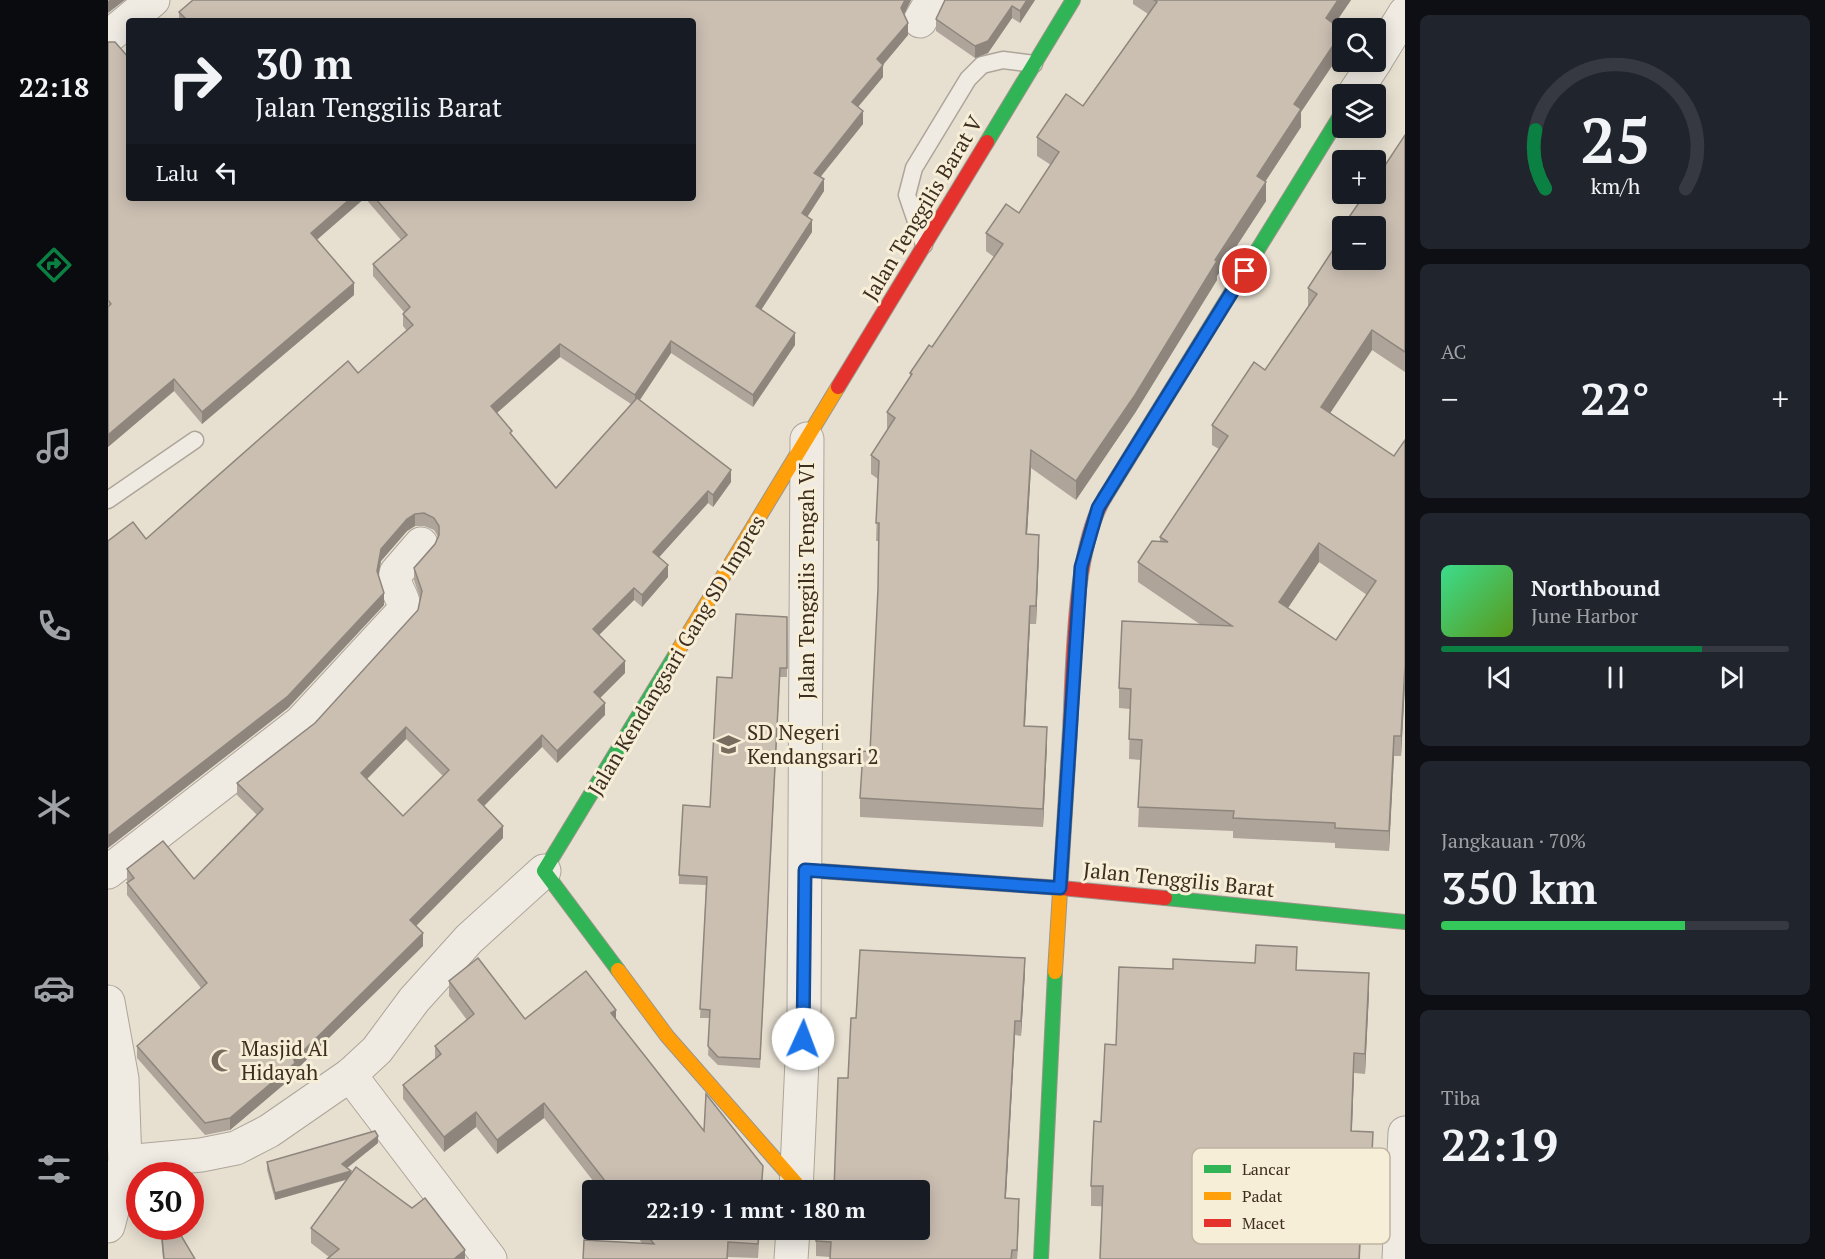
<!DOCTYPE html>
<html lang="id">
<head>
<meta charset="utf-8">
<style>
  :root { --surface:#171b24; --page:#20242c; --text:#f1f3f6; --muted:#9ea1a6; --line:#363941; --accent:#0b8043 }
  body { margin:0; font-family:"PT Serif",serif; background:var(--page); color:var(--text); height:100vh; display:flex; flex-direction:column; font-size:22px; white-space:nowrap }
  * { box-sizing:border-box; margin:0 }
  p { font-size:20px; color:var(--muted) }
  .icon { flex:none; width:33px; height:33px; fill:none; stroke:currentColor; stroke-width:2; stroke-linecap:round; stroke-linejoin:round }
  .map { position:relative; flex:1; overflow:hidden }
  .side { display:flex; flex-direction:column; gap:15px; padding:15px; background:#0d0f14; width:420px }
  .side>* { flex:none }
  .banner { position:absolute; left:18px; top:18px; width:570px; height:183px; border-radius:6px; box-shadow:0 3px 15px #0003; background:#171b24; color:var(--text); overflow:hidden }
  .fabs { position:absolute; left:1224px; top:18px; display:grid; gap:12px }
  .fabs a { display:grid; place-items:center; width:54px; height:54px; border-radius:6px; background:var(--surface); box-shadow:0 3px 15px #0003; font-size:30px }
  .speed { position:absolute; left:18px; top:1162px; display:flex; gap:12px; font-size:30px; font-weight:700; text-align:center }
  .speed>* { display:grid; place-content:center; width:78px; height:78px; border-radius:50%; background:var(--surface); box-shadow:0 3px 15px #0003; line-height:1 }
  .speed .limit { border:9px solid #d22; background:#fff; color:#111 }
  .pin { position:absolute; display:grid; place-items:center; width:51px; height:51px; color:#fff; margin:-26px; border:3px solid #fff; border-radius:50%; box-shadow:0 2px 6px #0007 }
  .me { position:absolute; width:66px; margin:-33px; rotate:2deg; stroke-linejoin:round; filter:drop-shadow(0 0 4px #0008) }
  .turn { display:flex; align-items:center; gap:21px; height:126px; padding:0 30px; font-size:27px }
  .turn .icon { width:78px; height:78px; stroke-width:2.5 }
  .turn b { display:block; font-size:42px; line-height:51px }
  .then { display:flex; align-items:center; height:57px; padding:0 30px; background:#0003; gap:12px; font-size:22px }
  .big { font-size:45px; font-weight:700; line-height:1.1 }
  .side .widget { flex:1; display:flex; flex-direction:column; justify-content:center; gap:9px; min-width:0; padding:0 21px; border-radius:9px; background:var(--page) }
  .side .dial { align-items:center; gap:0 }
  .dial svg { height:156px; overflow:visible; fill:none; stroke:var(--line); stroke-width:7; stroke-linecap:round; text-anchor:middle }
  .dial text { fill:var(--text); stroke:none }
  .song { display:flex; align-items:center; gap:18px }
  .cover { width:72px; height:72px; border-radius:9px; background:linear-gradient(135deg,hsl(150 70% 55%),hsl(90 70% 35%)) }
  .played { height:6px; border-radius:3px; background:linear-gradient(90deg,var(--accent) 75%,var(--line) 75%) }
  .keys { display:flex; justify-content:space-around; direction:ltr }
  .heat { display:flex; justify-content:space-between; align-items:center; font-size:33px; direction:ltr }
  .charge { height:9px; border-radius:4px; background:linear-gradient(90deg,#34c759 70%,var(--line) 0) }
  .trip { position:absolute; left:474px; top:1180px; width:348px; height:60px; border-radius:6px; background:var(--surface); box-shadow:0 3px 15px #0003; font-weight:700; line-height:60px; text-align:center }
  main { display:flex; flex:1; min-height:0 }
  .dock { display:flex; flex-direction:column; width:108px; justify-content:space-around; align-items:center; background:#090b0e; color:var(--muted) }
  .dock .icon { width:42px; height:42px }
  .dock .on { color:var(--accent) }
  .dock b { font-size:27px; color:var(--text) }
  .map>svg:first-child { display:block }
  .lines { fill:none; stroke-linecap:round; stroke-linejoin:round }
  .lane-casing { stroke:#ada599; stroke-width:19 }
  .street-casing { stroke:#ada599; stroke-width:35 }
  .fast-casing { stroke:#9c958a; stroke-width:16 }
  .slow-casing { stroke:#9c958a; stroke-width:16 }
  .jam-casing { stroke:#9c958a; stroke-width:16 }
  .lane { stroke:#efebe3; stroke-width:16 }
  .street { stroke:#efebe3; stroke-width:33 }
  .fast { stroke:#30b455; stroke-width:14 }
  .slow { stroke:#ff9f0a; stroke-width:14 }
  .jam { stroke:#e5322d; stroke-width:14 }
  .wall { fill:#afa499; fill-rule:evenodd }
  .shaded-wall { fill:#8e867d }
  .building { fill:#cbbfb2; stroke:#8e867d; stroke-width:1.5; fill-rule:evenodd }
  .route-casing { stroke:#114b97; stroke-width:15 }
  .route { stroke:#1a73e8; stroke-width:10 }
  .labels { text-anchor:middle; dominant-baseline:central; stroke-width:6; stroke-linejoin:round; paint-order:stroke }
  .street-label { font-size:21px; fill:#3d2e20; stroke:#f7eed8 }
  .poi-label { font-size:21px; fill:#3d2e20; stroke:#f7eed8; text-anchor:start }
  .key { fill:#f7eed8; stroke:#bfb4a1; stroke-width:1.5 }
  .key-label { font-size:16px; fill:#3d2e20 }
</style>
</head>
<body>
<main>
<nav class="dock">
<b>22:18</b>
<svg class="icon on" aria-label="directions" viewBox="0 0 24 24"><path d="M12 3l9 9-9 9-9-9zM9 14v-3h6M13 9l2 2-2 2"/></svg>
<svg class="icon" aria-label="music" viewBox="0 0 24 24"><path d="M9 18V5l10-2v13"/><circle cx="6" cy="18" r="3"/><circle cx="16" cy="16" r="3"/></svg>
<svg class="icon" aria-label="phone" viewBox="0 0 24 24"><path d="M5 4h4l2 5-3 2q2 4 5 5l2-3 5 2v4C11 20 4 13 5 4z"/></svg>
<svg class="icon" aria-label="climate" viewBox="0 0 24 24"><path d="M12 3v18M4 7l16 10M4 17L20 7"/></svg>
<svg class="icon" aria-label="car" viewBox="0 0 24 24"><path d="M5 17H2v-5l4-1 3-4h7l3 4 3 1v5h-3M9 17h6M6 11h13"/><circle cx="7" cy="17" r="2"/><circle cx="17" cy="17" r="2"/></svg>
<svg class="icon" aria-label="filters" viewBox="0 0 24 24"><path d="M4 7h16M4 17h16"/><circle cx="9" cy="7" r="2"/><circle cx="15" cy="17" r="2"/></svg>
</nav>
<div class="map">
<svg width="1297" height="1259" viewBox="0 0 1297 1259">
  <rect width="100%" height="100%" fill="#e7e0d1"/>
  <g class="lines">
    <defs>
      <g id="lane">
        <polyline points="816,245 799,195 806,168 860,79 874,65 895,60 926,64"/>
        <polyline points="0,500 87,440"/>
      </g>
      <g id="street">
        <polyline points="812,21 824,0"/>
        <polyline points="0,37 45,0"/>
        <polyline points="1268,60 1297,13"/>
        <polyline points="1246,94 1267,62"/>
        <path d="M0,872L193,722L293,614C301,602 288,593 287,580L288,573L313,544"/>
        <polyline points="0,1002 14,1079 17,1162 0,1226"/>
        <polyline points="242,1075 382,1259"/>
        <polyline points="17,1162 93,1155 128,1148 161,1131 242,1075 269,1050 306,1000 361,939 436,871"/>
        <polyline points="688,1191 696,1017 699,439"/>
        <polyline points="683,1259 685,1230"/>
        <polyline points="1291,1259 1297,1133"/>
      </g>
      <g id="fast">
        <polyline points="879,142 965,0"/>
        <polyline points="997,497 1234,113"/>
        <polyline points="1057,898 1297,922"/>
        <polyline points="510,970 436,871 568,654"/>
        <polyline points="933,1259 947,972"/>
      </g>
      <g id="slow">
        <polyline points="568,654 730,387"/>
        <polyline points="510,970 559,1036 688,1183"/>
        <polyline points="947,972 961,746"/>
      </g>
      <g id="jam">
        <polyline points="730,387 879,142"/>
        <path d="M961,746C966,678 963,552 997,497"/>
        <polyline points="697,870 953,888 1057,898"/>
      </g>
    </defs>
    <use href="#lane" class="lane-casing"/>
    <use href="#street" class="street-casing"/>
    <use href="#fast" class="fast-casing"/>
    <use href="#slow" class="slow-casing"/>
    <use href="#jam" class="jam-casing"/>
    <use href="#lane" class="lane"/>
    <use href="#street" class="street"/>
    <use href="#fast" class="fast"/>
    <use href="#slow" class="slow"/>
    <use href="#jam" class="jam"/>
  </g>
  <g class="wall">
    <path d="M85,0H803L796,14L800,35L775,65V77L750,107L755,124L712,177L716,191L699,217L704,232L653,309L687,345L645,407L563,353L532,400L623,482L605,507L600,503L551,557L560,577L534,607L526,600L491,635L517,673L492,698L497,715L449,763L434,747L376,806L395,838L308,926L315,946L187,1071V1075L122,1130L97,1135L29,1058V1046L93,988L19,895V883L20,882L19,881V869L86,879L149,815L129,795V783L207,723L310,610L312,598L306,580V568L327,544L330,537L326,530L316,526H307L299,531L273,561L270,576L276,605L180,708L0,848V541L38,539L250,373L299,331L295,326V314L296,312L265,276V264L293,240L257,198H585V21H71V12ZM452,357L523,404L448,488L404,436L389,413ZM298,739L335,776L295,816L259,779Z"/>
    <polygon points="927,0 912,23 904,18 880,53 867,58 828,31 828,19"/>
    <polygon points="1025,0 1243,0 1226,24 1234,30 1234,51 1193,112 1193,127 1157,182 1158,201 1109,276 1109,280 1027,413 968,500 923,468 919,534 931,553 928,624 922,624 917,726 939,745 935,827 752,817 752,798 762,752 770,589 771,541 768,541 770,479 763,474 763,455 779,431 779,412 802,378 802,373 824,347 886,257 878,251 878,233 911,213 943,165 929,156 929,137 975,106 1040,14 1025,4"/>
    <polygon points="0,42 21,198 209,240 246,295 94,424 66,391 0,447"/>
    <path d="M1297,135V372L1264,350L1222,413L1286,456L1297,440V686L1293,756H1286L1281,851L1227,848V843L1125,838V831L1030,827L1033,760L1021,759L1022,709L1011,708V688L1093,625L1030,582V562L1052,542V537L1111,449L1104,445V425L1157,370L1200,307V288L1268,226H1239V220ZM1211,562L1259,595L1228,640L1180,608Z"/>
    <polygon points="679,617 679,677 672,677 652,1068 610,1065 600,1055 602,1018 592,1018 598,885 571,884 571,875 602,807 624,678"/>
    <polygon points="1189,970 1261,993 1257,1074 1246,1073 1244,1131 1265,1152 1262,1214 983,1206 983,1186 993,1122 1008,1045"/>
    <polygon points="917,972 913,1036 907,1035 898,1198 911,1213 909,1259 722,1259 722,1257 708,1256 708,1241 726,1190 748,1018"/>
    <polygon points="341,981 417,1019 508,1020 596,1131 655,1181 654,1191 493,1191 436,1118 389,1154 368,1127 336,1152 295,1099 295,1085 327,1060 327,1046 359,1020 341,996"/>
    <polygon points="270,1143 239,1168 243,1173 357,1259 221,1257 203,1243 203,1228 238,1180 167,1200 159,1170 159,1162"/>
    <polygon points="52,1227 68,1227 87,1259 55,1259"/>
    <polygon points="524,1230 652,1230 650,1258 620,1257 619,1259 475,1259 534,1243"/>
  </g>
  <g class="shaded-wall">
    <polygon points="1,0 17,0 0,13 0,1"/>
    <polygon points="797,0 803,0 793,21 793,8"/>
    <polygon points="919,0 927,0 912,23 912,11"/>
    <polygon points="1230,0 1243,0 1218,37 1218,18"/>
    <polygon points="904,6 904,18 880,53 867,58 867,46"/>
    <polygon points="800,23 800,35 769,72 769,59"/>
    <polygon points="1234,32 1234,51 1193,112 1193,127 1149,194 1149,176 1186,104"/>
    <polygon points="775,65 775,77 744,114 744,102"/>
    <polygon points="755,111 755,124 706,185 706,173"/>
    <polygon points="716,179 716,191 694,225 694,213"/>
    <polygon points="1158,182 1158,201 1109,276 1109,280 1027,413 968,500 968,481 1107,260"/>
    <polygon points="243,198 257,198 203,245 203,233"/>
    <polygon points="704,220 704,232 648,318 648,306"/>
    <polygon points="246,283 246,295 94,424 94,412"/>
    <polygon points="1264,330 1264,350 1213,427 1213,407"/>
    <polygon points="687,333 687,345 645,407 645,395"/>
    <polygon points="563,341 563,353 527,407 527,395"/>
    <polygon points="452,344 452,357 383,418 383,406"/>
    <polygon points="66,379 66,391 0,447 0,435"/>
    <polygon points="923,450 923,468 918,552 918,534"/>
    <polygon points="623,470 623,482 605,507 605,495"/>
    <polygon points="600,491 600,503 545,564 545,552"/>
    <polygon points="307,514 307,526 299,531 273,561 269,583 269,571 273,549 299,519"/>
    <polygon points="931,535 931,553 928,624 928,606"/>
    <polygon points="1211,543 1211,562 1171,621 1171,602"/>
    <polygon points="560,565 560,577 534,607 534,595"/>
    <polygon points="526,588 526,600 485,641 485,629"/>
    <polygon points="276,593 276,605 180,708 0,848 0,836"/>
    <polygon points="922,606 922,624 916,744 916,726"/>
    <polygon points="517,661 517,673 486,704 486,692"/>
    <polygon points="1297,666 1297,686 1293,756 1293,736"/>
    <polygon points="497,703 497,715 449,763 449,751"/>
    <polygon points="298,727 298,739 253,785 253,773"/>
    <polygon points="939,727 939,745 935,827 935,809"/>
    <polygon points="434,735 434,747 370,812 370,800"/>
    <polygon points="1286,736 1286,756 1281,851 1281,831"/>
    <polygon points="395,826 395,838 302,932 302,920"/>
    <polygon points="315,933 315,946 187,1071 187,1075 122,1130 122,1118 186,1060"/>
    <polygon points="917,958 917,972 913,1036 913,1021"/>
    <polygon points="1261,973 1261,993 1257,1074 1257,1054"/>
    <polygon points="508,1010 508,1024 503,1013"/>
    <polygon points="907,1021 907,1035 897,1212 897,1198"/>
    <polygon points="1246,1053 1246,1073 1243,1151 1243,1131"/>
    <polygon points="436,1103 436,1118 389,1154 389,1140"/>
    <polygon points="368,1112 368,1127 336,1152 336,1137"/>
    <polygon points="1265,1132 1265,1152 1262,1214 1262,1194"/>
    <polygon points="270,1136 270,1143 234,1172 234,1164"/>
    <polygon points="243,1171 243,1178 167,1200 167,1193"/>
    <polygon points="1254,1194 1252,1259 1251,1259"/>
    <polygon points="911,1199 911,1213 909,1259 909,1250"/>
    <polygon points="357,1250 357,1259 346,1259"/>
  </g>
  <g class="building">
    <path d="M85,0H797L793,8L800,23L769,59L775,65L744,102L755,111L706,173L716,179L694,213L704,220L648,306L687,333L645,395L563,341L527,395L452,344L383,406L404,431L402,433L448,488L529,398L623,470L605,495L600,491L545,552L560,565L534,595L526,588L485,629L517,661L486,692L497,703L449,751L434,735L370,800L395,826L302,920L315,933L186,1060L187,1063L122,1118L97,1123L29,1046L99,983L19,883L26,878L19,869L55,841L86,879L155,809L129,783L207,723L310,610L314,591L306,568L327,544L331,535V526L326,518L316,513L307,514L299,519L273,549L269,571L276,593L180,696L0,836V541L25,522L38,539L240,361L250,373L305,325L295,314L302,307L265,264L299,235L267,198H585V21H80L71,12ZM298,727L341,770L295,816L253,773Z"/>
    <polygon points="837,0 919,0 912,11 904,6 880,41 867,46 828,19"/>
    <polygon points="1046,0 1230,0 1218,18 1234,30 1234,32 1186,104 1193,109 1149,176 1158,182 1107,260 1109,261 1027,395 968,481 923,450 918,534 931,535 928,606 922,606 916,726 939,727 935,809 752,798 755,751 762,752 770,589 771,523 768,523 771,461 763,455 787,418 779,412 804,374 802,373 821,345 824,347 895,244 878,233 898,204 911,213 951,152 929,137 958,94 975,106 1049,2"/>
    <polygon points="0,42 7,42 21,58 21,198 243,198 203,233 246,283 94,412 66,379 0,435 0,307 3,304 0,300"/>
    <path d="M1297,135V352L1264,330L1213,407L1286,456L1297,440V666L1293,736H1286L1281,831L1227,828V823L1125,818L1126,811L1030,807L1034,740L1021,739L1023,689L1011,688L1014,621L1124,626L1030,562L1044,541L1060,542L1052,537L1120,436L1104,425L1146,362L1157,370L1209,294L1200,288L1234,236V260H1268V226H1241L1244,223L1239,220L1257,194H1268V179ZM1211,543L1268,581L1228,640L1171,602Z"/>
    <polygon points="628,614 679,617 679,668 672,668 652,1059 610,1057 600,1046 602,1010 592,1009 599,877 571,875 575,805 602,807 609,677 624,678"/>
    <polygon points="1148,945 1189,947 1188,970 1261,973 1257,1054 1246,1053 1243,1131 1265,1132 1262,1194 1254,1194 1251,1259 992,1259 995,1186 983,1186 986,1121 993,1122 997,1044 1008,1045 1011,967 1065,969 1065,959 1147,963"/>
    <polygon points="752,950 917,958 913,1021 907,1021 897,1198 911,1199 909,1250 904,1250 903,1259 722,1259 723,1242 708,1241 709,1230 812,1230 812,1191 712,1191 712,1190 726,1190 730,1078 740,1078 743,1018 748,1018"/>
    <polygon points="370,958 417,1019 478,971 508,1010 503,1013 596,1131 598,1094 655,1166 653,1191 505,1191 436,1103 389,1140 368,1112 336,1137 295,1085 333,1054 327,1046 366,1014 341,981"/>
    <polygon points="267,1131 270,1136 234,1164 243,1171 167,1193 159,1162"/>
    <polygon points="248,1167 304,1208 317,1198 357,1250 346,1259 219,1259 231,1249 203,1228"/>
    <polygon points="53,1227 68,1227 87,1259 56,1259"/>
    <polygon points="535,1230 651,1230 650,1244 620,1242 619,1259 475,1259 476,1240 546,1244"/>
  </g>
  <g class="lines">
    <defs>
      <polyline id="route" points="695,1039 697,870 952,888 973,567 990,508 1137,271"/>
    </defs>
    <use href="#route" class="route-casing"/>
    <use href="#route" class="route"/>
  </g>
  <defs>
    <symbol id="school-bare" viewBox="-9 -9 18 18"><path d="M0-5L7-2L0 1L-7-2ZM-4 1L0 2.5L4 1V4Q0 6-4 4Z" fill="#786c5e" stroke="#f7eed8" stroke-width="2.5" paint-order="stroke"/></symbol>
    <symbol id="mosque-bare" viewBox="-9 -9 18 18"><path d="M3.5-4.9A6 6 0 1 0 3.5 4.9A5 5 0 1 1 3.5-4.9Z" fill="#786c5e" stroke="#f7eed8" stroke-width="2.5" paint-order="stroke"/></symbol>
  </defs>
  <g fill-rule="evenodd">
    <use href="#school-bare" x="604" y="728" width="33" height="33"/>
    <use href="#mosque-bare" x="98" y="1044" width="33" height="33"/>
  </g>
  <g class="labels">
    <g class="street-label">
      <text transform="translate(814 208) rotate(-59)">Jalan Tenggilis Barat V</text>
      <text transform="translate(698 581) rotate(-90)">Jalan Tenggilis Tengah VI</text>
      <text transform="translate(568 655) rotate(-59)">Jalan Kendangsari Gang SD Impres</text>
      <text transform="translate(1071 879) rotate(6)">Jalan Tenggilis Barat</text>
    </g>
    <g class="poi-label">
      <text x="639" y="732">SD Negeri<tspan x="639" dy="24">Kendangsari 2</tspan></text>
      <text x="133" y="1048">Masjid Al<tspan x="133" dy="24">Hidayah</tspan></text>
    </g>
  </g>
  <rect x="1084" y="1148" width="198" height="96" rx="9" class="key"/>
  <rect x="1096" y="1165" width="27" height="8" fill="#30b455"/>
  <rect x="1096" y="1192" width="27" height="8" fill="#ff9f0a"/>
  <rect x="1096" y="1219" width="27" height="8" fill="#e5322d"/>
  <g class="key-label">
    <text x="1134" y="1175">Lancar</text>
    <text x="1134" y="1202">Padat</text>
    <text x="1134" y="1229">Macet</text>
  </g>
</svg>
<div class="fabs">
<a><svg class="icon" aria-label="search" viewBox="0 0 24 24"><circle cx="10" cy="10" r="6"/><path d="M15 15l6 6"/></svg></a>
<a><svg class="icon" aria-label="layers" viewBox="0 0 24 24"><path d="M12 4l9 5-9 5-9-5zM3 14l9 5 9-5"/></svg></a>
<a>+</a>
<a>−</a>
</div>
<div class="speed"><div class="limit">30</div></div>
<div class="pin" style="left:1137px;top:271px;background:#d93025"><svg class="icon" aria-label="arrive" viewBox="0 0 24 24"><path d="M6 21V4h12l-3 4 3 4H6"/></svg></div>
<svg class="me" style="left:695px;top:1039px" viewBox="-20 -20 40 40"><circle r="19" fill="#fff"/><path d="M0-13L10 11 0 6-10 11z" fill="#1a73e8"/></svg>
<div class="trip">22:19 · 1 mnt · 180 m</div>
<div class="banner">
<div class="turn"><svg class="icon" aria-label="right" viewBox="0 0 24 24"><path d="M7 20v-9h11M14 6l5 5-5 5"/></svg><div><b>30 m</b>Jalan Tenggilis Barat</div></div>
<div class="then">Lalu<svg class="icon" aria-label="left" viewBox="0 0 24 24"><path d="M17 20v-9H6M10 6l-5 5 5 5"/></svg></div>
</div>
</div>
<section class="side">
<div class="widget dial"><svg viewBox="0 0 100 80">
<path d="M14 69A42 42 0 1 1 86 69"/>
<path d="M14 69A42 42 0 0 1 9 39" stroke="#0b8043"/>
<text x="50" y="56" font-size="32" font-weight="700">25</text>
<text x="50" y="72" font-size="11">km/h</text>
</svg></div>
<div class="widget"><p>AC</p>
<div class="heat"><a>−</a><b class="big">22°</b><a>+</a></div>
</div>
<div class="widget">
<div class="song"><i class="cover"></i><div><b>Northbound</b><p>June Harbor</p></div></div>
<div class="played"></div>
<div class="keys"><svg class="icon" aria-label="previous" viewBox="0 0 24 24"><path d="M18 5L8 12l10 7zM5 5v14"/></svg><svg class="icon" aria-label="pause" viewBox="0 0 24 24"><path d="M8 5v14M16 5v14"/></svg><svg class="icon" aria-label="next" viewBox="0 0 24 24"><path d="M6 5l10 7-10 7zM19 5v14"/></svg></div>
</div>
<div class="widget"><p>Jangkauan · 70%</p><b class="big">350 km</b><div class="charge"></div></div>
<div class="widget"><p>Tiba</p><b class="big">22:19</b></div>
</section>
</main>
</body>
</html>
